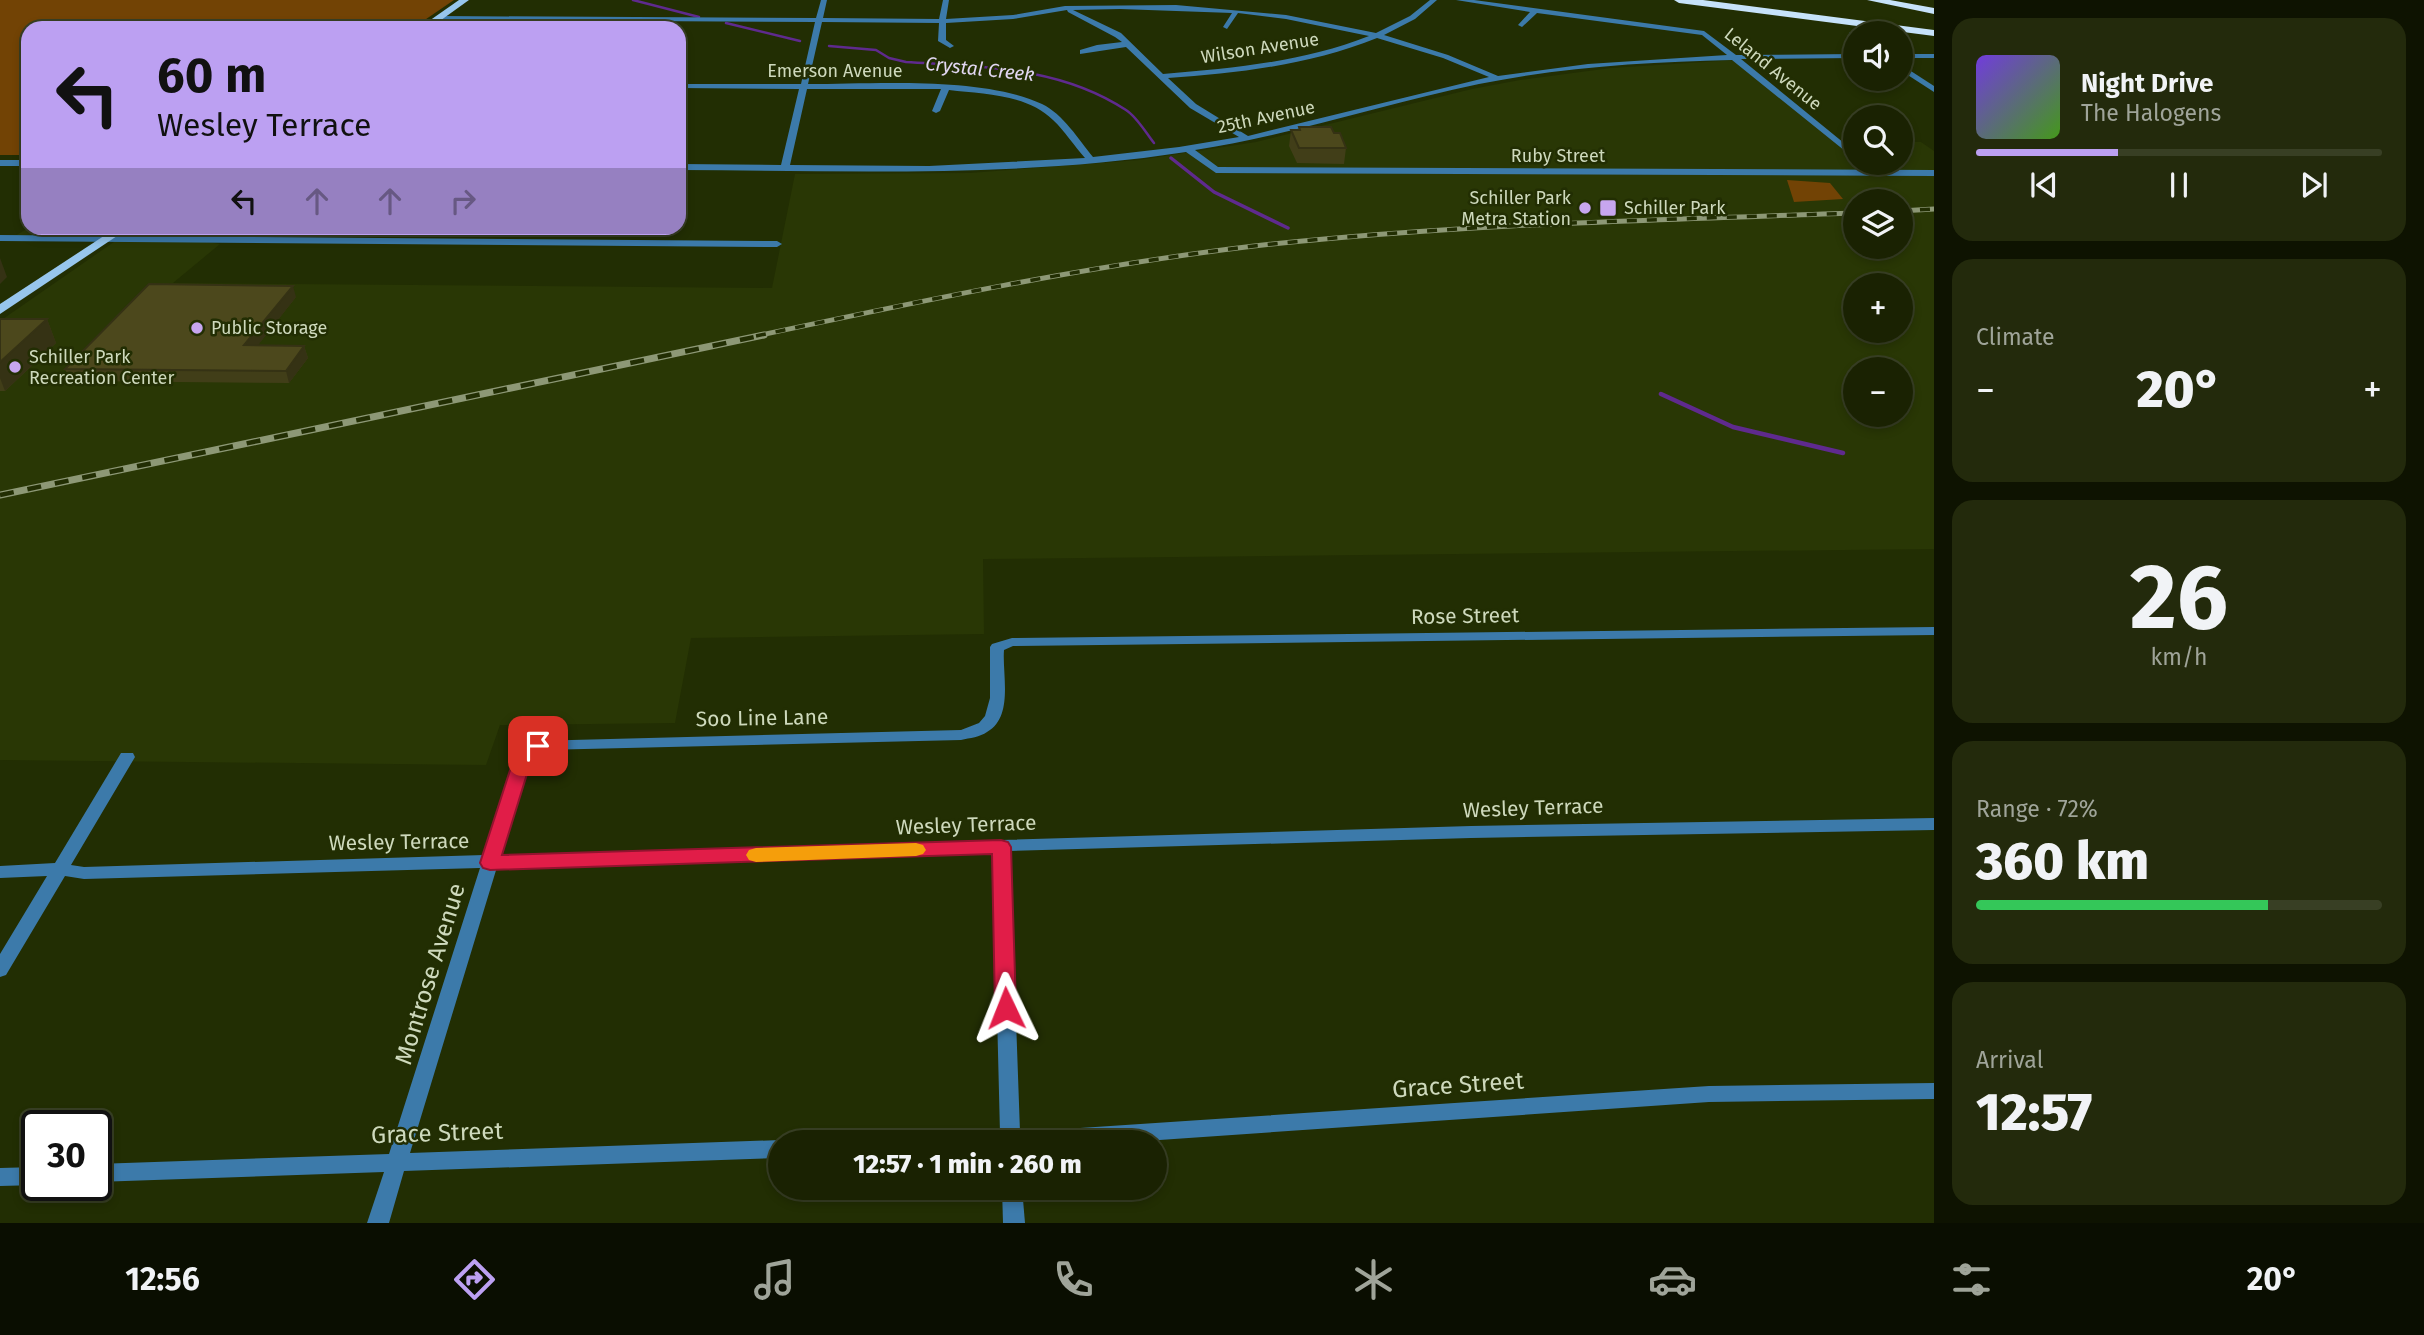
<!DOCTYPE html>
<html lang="en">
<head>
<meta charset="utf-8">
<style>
  :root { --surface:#1a2202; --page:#232a0c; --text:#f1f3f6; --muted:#9fa499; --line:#383f24; --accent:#bca0f2 }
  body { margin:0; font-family:"Fira Sans",sans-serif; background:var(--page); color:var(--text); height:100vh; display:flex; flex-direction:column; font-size:26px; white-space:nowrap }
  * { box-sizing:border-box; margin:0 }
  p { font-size:23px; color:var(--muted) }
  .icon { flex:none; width:38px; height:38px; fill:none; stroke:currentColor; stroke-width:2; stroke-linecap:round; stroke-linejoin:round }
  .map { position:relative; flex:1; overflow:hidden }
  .details { display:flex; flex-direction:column; gap:18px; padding:18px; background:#0e1301; width:490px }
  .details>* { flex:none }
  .top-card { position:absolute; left:21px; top:21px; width:665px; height:214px; border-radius:21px; box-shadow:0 4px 10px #0003,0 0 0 2px var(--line); background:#bca0f2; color:#111; overflow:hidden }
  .tools { position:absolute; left:1843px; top:21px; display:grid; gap:14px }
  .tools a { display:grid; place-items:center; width:70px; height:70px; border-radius:50%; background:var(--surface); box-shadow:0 4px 10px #0003,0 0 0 2px var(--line); font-size:35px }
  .speed { position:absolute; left:21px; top:1110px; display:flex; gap:14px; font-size:35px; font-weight:700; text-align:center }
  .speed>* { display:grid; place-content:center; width:91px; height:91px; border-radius:50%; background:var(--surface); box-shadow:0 4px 10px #0003,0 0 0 2px var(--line); line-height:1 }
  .speed .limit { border:4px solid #111; border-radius:10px; background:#fff; color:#111 }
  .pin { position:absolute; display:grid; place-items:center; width:60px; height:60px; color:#fff; margin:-30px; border-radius:14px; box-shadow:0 4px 10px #0006 }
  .me { position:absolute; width:77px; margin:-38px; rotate:358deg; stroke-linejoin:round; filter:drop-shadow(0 0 5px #0008) }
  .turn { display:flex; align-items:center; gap:24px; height:147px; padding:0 21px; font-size:32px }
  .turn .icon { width:91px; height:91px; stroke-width:2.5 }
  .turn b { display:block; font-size:49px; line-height:60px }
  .lanes { display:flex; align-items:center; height:66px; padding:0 21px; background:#0003; justify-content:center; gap:35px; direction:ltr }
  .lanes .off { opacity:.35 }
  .big { font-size:52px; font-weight:800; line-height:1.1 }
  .details .widget { flex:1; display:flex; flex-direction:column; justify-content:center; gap:10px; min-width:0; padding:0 24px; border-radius:21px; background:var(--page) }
  .details .dial { align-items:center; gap:0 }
  .dial b { font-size:91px; line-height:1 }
  .song { display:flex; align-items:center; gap:21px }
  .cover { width:84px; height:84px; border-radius:10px; background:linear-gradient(135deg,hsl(260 70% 55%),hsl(100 70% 35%)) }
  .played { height:7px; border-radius:4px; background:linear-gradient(90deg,var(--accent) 35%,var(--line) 35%) }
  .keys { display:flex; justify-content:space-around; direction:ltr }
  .heat { display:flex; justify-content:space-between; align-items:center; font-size:38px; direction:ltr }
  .charge { height:10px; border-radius:5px; background:linear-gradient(90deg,#34c759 72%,var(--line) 0) }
  .trip { position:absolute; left:768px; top:1130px; width:399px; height:70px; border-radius:35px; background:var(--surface); box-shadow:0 4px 10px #0003,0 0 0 2px var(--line); font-weight:800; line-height:70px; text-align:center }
  .menu { display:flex; height:112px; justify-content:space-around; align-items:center; background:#0a0e01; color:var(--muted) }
  .menu .icon { width:49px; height:49px }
  .menu .selected { color:var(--accent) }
  .menu b { font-size:32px; color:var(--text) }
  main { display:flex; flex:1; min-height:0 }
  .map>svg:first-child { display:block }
  .built { fill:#293705; fill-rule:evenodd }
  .green { fill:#724305 }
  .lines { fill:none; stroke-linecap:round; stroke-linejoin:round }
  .stream-far2 { stroke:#5f2a8e; stroke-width:2.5 }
  .stream-far1 { stroke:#5f2a8e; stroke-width:3.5 }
  .stream { stroke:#5f2a8e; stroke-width:4.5 }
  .street { fill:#3c7aaa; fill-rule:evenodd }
  .primary { fill:#97c6ed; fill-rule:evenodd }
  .highway { fill:#c6e2fa; fill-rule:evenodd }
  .rail-far1-casing { stroke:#8d9876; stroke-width:5 }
  .rail-casing { stroke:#8d9876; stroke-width:7 }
  .rail-far1 { stroke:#222e03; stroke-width:3.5; stroke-dasharray:10; stroke-linecap:butt }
  .rail { stroke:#222e03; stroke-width:4.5; stroke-dasharray:14; stroke-linecap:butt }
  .wall { fill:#413e18 }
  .shaded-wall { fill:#353214 }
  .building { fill:#4c481c; stroke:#353214; stroke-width:2 }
  .route { fill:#e11d48; stroke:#92132f; stroke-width:2 }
  .slow { fill:#f59e0b }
  .poi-dot { fill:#c7a6ef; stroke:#222e03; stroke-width:2.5 }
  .labels { text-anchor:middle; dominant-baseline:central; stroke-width:5; stroke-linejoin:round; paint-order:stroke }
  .far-street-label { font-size:18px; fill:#ced9bc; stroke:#222e03 }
  .far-poi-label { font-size:18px; fill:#ced9bc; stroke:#222e03; text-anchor:start }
  .far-water-label { font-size:19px; font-style:italic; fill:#e2d7f2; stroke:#222e03 }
  .street-label { font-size:21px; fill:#ced9bc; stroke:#222e03 }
  .near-street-label { font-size:24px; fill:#ced9bc; stroke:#222e03 }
</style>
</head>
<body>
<main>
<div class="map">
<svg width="1934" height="1223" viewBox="0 0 1934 1223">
  <rect width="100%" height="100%" fill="#222e03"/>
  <g class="built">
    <path d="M1736,60L1836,142H1855V163H1900L1901,142H1921L1934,151V549L983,559L984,634L691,638L675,723L500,725L486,765L0,760V321L134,228H227L207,242L220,244L173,283L772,288L795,174L970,173L1139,160L1256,142L1472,89L1520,80L1611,68ZM1855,201H1900V247H1855ZM1855,285H1900V331H1855ZM1855,369H1900V415H1855Z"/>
    <polygon points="28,228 118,228 105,237 15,236"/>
  </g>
  <g class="green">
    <polygon points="0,0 454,0 413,28 28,28 28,155 0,155"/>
    <polygon points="1787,180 1830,183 1843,199 1794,202"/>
  </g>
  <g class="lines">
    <g class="stream-far2">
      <polyline points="633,0 699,17"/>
      <polyline points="726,23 800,41"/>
      <path d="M829,46L876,50L889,58L906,62C982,67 1059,66 1126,110C1137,117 1146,133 1154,143"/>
    </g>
    <polyline class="stream-far1" points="1171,158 1214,192 1288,228"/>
    <polyline class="stream" points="1661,394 1733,427 1843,453"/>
    <g class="street">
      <path d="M821,0H827L823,18L939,19L943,0H949L946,19L1013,15L1065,6L1176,5L1286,15L1376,33L1410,16L1430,0H1437L1415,19L1384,35L1448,55L1498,76L1588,64L1727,55L1702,35L1537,13L1522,27L1518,25L1530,12L1456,0H1474L1704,31L1736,55L1855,54V58L1741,59L1855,152V159L1732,60C1648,62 1562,67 1479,84C1384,104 1291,135 1195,150L1218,167L1934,170V176L1216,173L1186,152C1018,178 848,171 679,170V164L781,165L799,89L679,88V84H801L815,22L439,20L435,18L439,16L816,18ZM1120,9L1232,13L1223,27L1227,29L1238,13L1286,19L1369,36C1303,62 1234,68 1163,74L1121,33L1073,10ZM1067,10L1068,12L1115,37L1122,42L1097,45L1080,50V54L1126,47L1190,108L1239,137L1179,147L1093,157C1079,140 1063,114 1042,104C982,76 875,84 808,84L822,22L939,23L938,41L950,48L954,46L946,40V23L1013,19ZM1377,38L1443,58L1489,77L1248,136L1196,104L1168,78C1239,73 1310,65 1377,38ZM807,89H941L932,111L936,113L940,111L949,90C983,94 1027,94 1053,120C1065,131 1074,146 1085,158L929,166L790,165Z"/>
      <polygon points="1853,31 1857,33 1855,33 1855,37 1849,33"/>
      <rect x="1900" y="54" width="34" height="4"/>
      <polygon points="1900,64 1934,86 1934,92 1900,70"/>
      <rect x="0" y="160" width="28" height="6"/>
      <polygon points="0,235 777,241 782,244 777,247 0,241"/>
      <path d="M1934,627V635L1013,646L1004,650C1002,674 1014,717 987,732C980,737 970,738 961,740L542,750L530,760L501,855L1471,826L1934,818V830L1471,838L1010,851L1020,1132L1709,1086L1934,1083V1099L1709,1102L1116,1143H975L978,1137L1000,1133L993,852L497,867L410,1153L780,1140L787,1143H780V1158L404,1171L389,1223H367L384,1172L96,1182V1164L389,1154L480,868L84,879L65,876L6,975L0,977V954L47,876L0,878V866L55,863L121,753H133L135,757L71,865L84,867L484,855L515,758L533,741L961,730L979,723L985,716L990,698V647L992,644L1012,638Z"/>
      <polygon points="37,1167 38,1185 0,1186 0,1168"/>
      <polygon points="1002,1188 1022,1188 1025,1223 1003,1223"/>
    </g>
    <g class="primary">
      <polygon points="459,0 469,0 430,28 419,28"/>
      <polygon points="116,228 129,228 0,314 0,304"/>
    </g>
    <g class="highway">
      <polygon points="1674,0 1703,0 1934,30 1934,36 1679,3"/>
      <polygon points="1867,0 1890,0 1934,8 1934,14"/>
    </g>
    <defs>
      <g id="rail-far1">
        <polyline points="1900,211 1934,209"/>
        <path d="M756,336C921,301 1086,266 1254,246C1454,224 1655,220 1855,213"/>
      </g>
      <polyline id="rail" points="0,495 764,335"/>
    </defs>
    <use href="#rail-far1" class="rail-far1-casing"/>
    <use href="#rail" class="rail-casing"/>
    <use href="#rail-far1" class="rail-far1"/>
    <use href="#rail" class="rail"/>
  </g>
  <g class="wall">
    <polygon points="1299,127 1334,133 1346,148 1344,164 1297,163 1289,146 1291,130 1299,130"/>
    <polygon points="296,297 257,346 304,346 308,358 289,383 70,381 65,369"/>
    <polygon points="0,319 47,319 56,343 5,391 0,391"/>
  </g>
  <g class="shaded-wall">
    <polygon points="0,258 7,277 0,284"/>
    <polygon points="293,286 296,297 248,358 244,345"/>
    <polygon points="47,319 56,343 5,391 0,378 0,362"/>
    <polygon points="304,346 308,358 289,383 286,371"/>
  </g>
  <g class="building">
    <polygon points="1299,127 1331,127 1334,133 1340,133 1346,148 1299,148 1291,130 1300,130"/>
    <polygon points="149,284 293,286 244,345 304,346 286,371 65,369"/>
    <polygon points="0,319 47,319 0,362"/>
  </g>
  <polygon class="route" points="538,740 547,746 531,761 502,855 1001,840 1008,842 1011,847 1016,1008 1013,1014 1006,1016 998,1014 995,1008 992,854 490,870 483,868 480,863 514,758 532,741"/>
  <polygon class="slow" points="916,843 923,845 926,850 923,854 916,856 756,862 749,860 746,855 749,850 756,848"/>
  <g class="poi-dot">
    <circle cx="1585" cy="208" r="7"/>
    <rect x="1599" y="199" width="18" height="18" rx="3.5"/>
    <circle cx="197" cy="328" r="7"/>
    <circle cx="15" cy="367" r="7"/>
  </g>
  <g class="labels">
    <g class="far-street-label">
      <text transform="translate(1260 48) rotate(-9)">Wilson Avenue</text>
      <text transform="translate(1773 69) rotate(39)">Leland Avenue</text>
      <text x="835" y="71">Emerson Avenue</text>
      <text transform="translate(1266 117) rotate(-12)">25th Avenue</text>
      <text x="1558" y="156">Ruby Street</text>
    </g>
    <g class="far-poi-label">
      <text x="1571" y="198" text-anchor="end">Schiller Park<tspan x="1571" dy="21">Metra Station</tspan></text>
      <text x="1624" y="208">Schiller Park</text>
      <text x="211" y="328">Public Storage</text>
      <text x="29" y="357">Schiller Park<tspan x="29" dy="21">Recreation Center</tspan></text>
    </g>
    <g class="far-water-label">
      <text transform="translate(980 69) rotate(6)">Crystal Creek</text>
    </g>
    <g class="street-label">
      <text transform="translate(1465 616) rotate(-1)">Rose Street</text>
      <text transform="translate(762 718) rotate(-1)">Soo Line Lane</text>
      <text transform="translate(1533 808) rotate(-2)">Wesley Terrace</text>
      <text transform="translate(966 825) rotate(-2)">Wesley Terrace</text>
      <text transform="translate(399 842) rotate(-1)">Wesley Terrace</text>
    </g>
    <g class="near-street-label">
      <text transform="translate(430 974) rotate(-73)">Montrose Avenue</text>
      <text transform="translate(1458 1085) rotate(-4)">Grace Street</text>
      <text transform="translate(437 1133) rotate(-2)">Grace Street</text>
    </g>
  </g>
</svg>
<div class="tools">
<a><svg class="icon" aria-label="sound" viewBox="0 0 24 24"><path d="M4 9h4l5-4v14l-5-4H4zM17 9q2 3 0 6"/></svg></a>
<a><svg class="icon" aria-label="search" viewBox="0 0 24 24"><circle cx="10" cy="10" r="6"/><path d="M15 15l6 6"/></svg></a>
<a><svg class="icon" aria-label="layers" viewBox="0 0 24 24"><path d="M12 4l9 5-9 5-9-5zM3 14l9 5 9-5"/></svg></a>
<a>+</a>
<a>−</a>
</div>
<div class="speed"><div class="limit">30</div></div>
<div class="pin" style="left:538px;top:746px;background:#d93025"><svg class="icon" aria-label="arrive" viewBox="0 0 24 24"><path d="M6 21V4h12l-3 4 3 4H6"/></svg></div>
<svg class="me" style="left:1006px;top:1008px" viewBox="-20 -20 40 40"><path d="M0-17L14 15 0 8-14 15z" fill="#e11d48" stroke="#fff" stroke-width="4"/></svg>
<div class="trip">12:57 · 1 min · 260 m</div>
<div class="top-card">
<div class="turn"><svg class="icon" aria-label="left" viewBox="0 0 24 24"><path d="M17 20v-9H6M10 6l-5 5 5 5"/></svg><div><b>60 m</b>Wesley Terrace</div></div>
<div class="lanes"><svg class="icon" aria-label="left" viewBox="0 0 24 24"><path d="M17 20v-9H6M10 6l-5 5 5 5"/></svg><svg class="icon off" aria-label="ahead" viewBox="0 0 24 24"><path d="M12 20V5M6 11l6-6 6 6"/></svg><svg class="icon off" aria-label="ahead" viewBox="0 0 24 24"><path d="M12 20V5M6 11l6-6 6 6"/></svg><svg class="icon off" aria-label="right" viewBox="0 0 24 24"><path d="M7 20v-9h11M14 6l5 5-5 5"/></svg></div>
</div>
</div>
<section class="details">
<div class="widget">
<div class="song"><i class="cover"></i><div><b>Night Drive</b><p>The Halogens</p></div></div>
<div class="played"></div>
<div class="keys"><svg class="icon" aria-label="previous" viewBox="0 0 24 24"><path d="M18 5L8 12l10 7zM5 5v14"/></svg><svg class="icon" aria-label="pause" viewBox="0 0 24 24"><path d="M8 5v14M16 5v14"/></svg><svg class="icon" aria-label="next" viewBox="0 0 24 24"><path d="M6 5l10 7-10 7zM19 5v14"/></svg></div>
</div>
<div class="widget"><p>Climate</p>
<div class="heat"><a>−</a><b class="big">20°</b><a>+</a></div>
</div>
<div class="widget dial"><b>26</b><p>km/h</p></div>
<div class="widget"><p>Range · 72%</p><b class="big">360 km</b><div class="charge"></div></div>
<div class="widget"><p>Arrival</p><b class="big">12:57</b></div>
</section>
</main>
<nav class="menu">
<b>12:56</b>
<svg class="icon selected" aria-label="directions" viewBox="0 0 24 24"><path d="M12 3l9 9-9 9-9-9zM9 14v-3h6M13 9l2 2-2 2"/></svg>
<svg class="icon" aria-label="music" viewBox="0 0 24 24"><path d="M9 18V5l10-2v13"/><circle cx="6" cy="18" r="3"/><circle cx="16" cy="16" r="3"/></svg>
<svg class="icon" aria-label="phone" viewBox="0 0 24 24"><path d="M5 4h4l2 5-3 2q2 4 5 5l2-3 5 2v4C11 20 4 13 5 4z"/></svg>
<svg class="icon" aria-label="climate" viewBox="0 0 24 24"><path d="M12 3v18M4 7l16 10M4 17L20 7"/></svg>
<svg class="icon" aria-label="car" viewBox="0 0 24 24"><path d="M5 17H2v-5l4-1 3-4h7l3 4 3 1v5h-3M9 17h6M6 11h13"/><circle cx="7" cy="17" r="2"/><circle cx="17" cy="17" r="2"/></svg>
<svg class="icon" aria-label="filters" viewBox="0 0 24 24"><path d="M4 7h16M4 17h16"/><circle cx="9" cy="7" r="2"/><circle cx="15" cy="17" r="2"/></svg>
<b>20°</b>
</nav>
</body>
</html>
